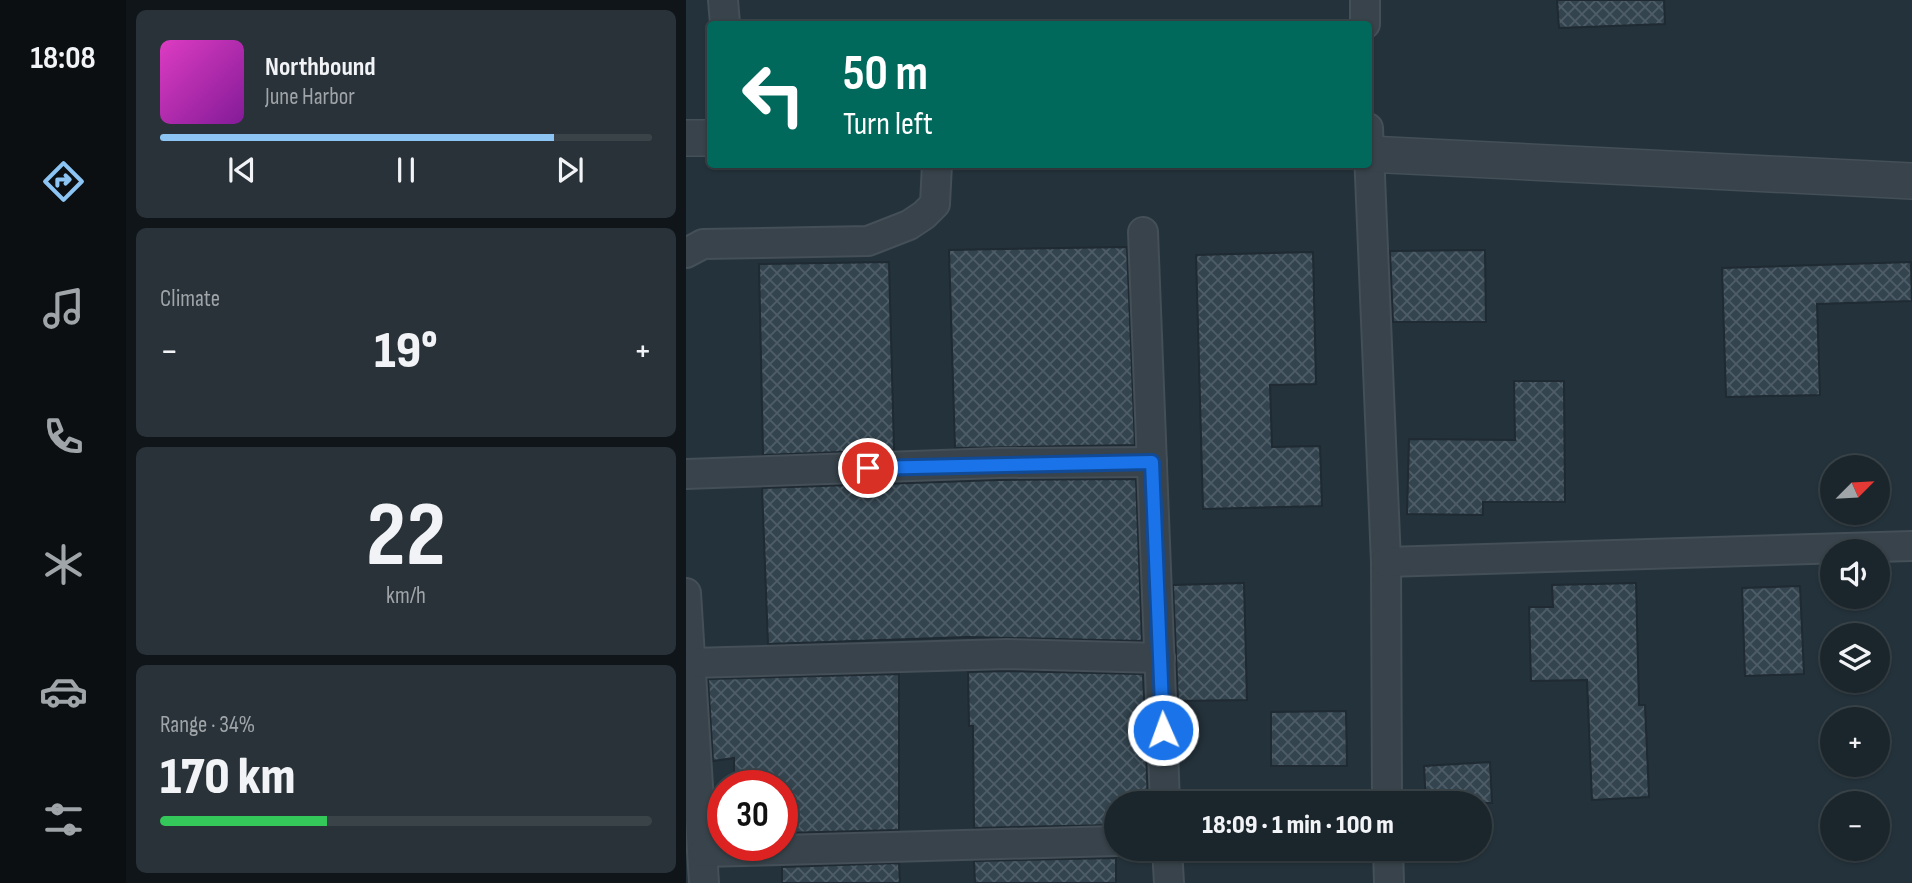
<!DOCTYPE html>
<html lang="en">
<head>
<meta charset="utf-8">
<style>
  :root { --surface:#1b262c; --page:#283238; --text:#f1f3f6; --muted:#a0a5a9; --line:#394348; --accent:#8cc5f3 }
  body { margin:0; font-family:"Sofia Sans Condensed",sans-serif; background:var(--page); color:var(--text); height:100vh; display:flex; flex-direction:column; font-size:26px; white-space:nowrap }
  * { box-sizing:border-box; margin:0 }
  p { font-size:23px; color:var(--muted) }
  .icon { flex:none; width:38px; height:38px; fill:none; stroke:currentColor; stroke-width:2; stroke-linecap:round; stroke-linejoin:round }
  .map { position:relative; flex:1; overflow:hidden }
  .side { display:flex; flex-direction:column; gap:10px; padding:10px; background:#0f1518; width:560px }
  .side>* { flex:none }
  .guide { position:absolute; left:21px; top:21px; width:665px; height:147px; border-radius:7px; box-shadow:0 2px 5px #0004,0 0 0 2px var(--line); background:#00695c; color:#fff; overflow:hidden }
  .needle { width:46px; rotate:66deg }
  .fabs { position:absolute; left:1134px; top:455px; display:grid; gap:14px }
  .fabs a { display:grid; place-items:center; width:70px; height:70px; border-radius:50%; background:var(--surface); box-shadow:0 2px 5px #0004,0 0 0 2px var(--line); font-size:35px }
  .speed { position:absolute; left:21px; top:770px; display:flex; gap:14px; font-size:35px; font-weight:700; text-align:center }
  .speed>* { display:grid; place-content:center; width:91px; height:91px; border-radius:50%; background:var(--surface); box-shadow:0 2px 5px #0004,0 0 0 2px var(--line); line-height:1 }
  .speed .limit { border:10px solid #d22; background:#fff; color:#111 }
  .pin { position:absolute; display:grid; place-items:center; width:60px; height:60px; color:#fff; margin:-30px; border:4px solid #fff; border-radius:50%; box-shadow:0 2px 7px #0007 }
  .me { position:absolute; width:77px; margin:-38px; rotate:358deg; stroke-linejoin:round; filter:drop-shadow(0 0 5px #0008) }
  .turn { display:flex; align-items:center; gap:24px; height:147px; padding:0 21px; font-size:32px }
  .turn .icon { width:91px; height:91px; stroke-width:2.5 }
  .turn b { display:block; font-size:49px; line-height:60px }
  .big { font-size:52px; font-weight:800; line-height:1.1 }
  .side .card { flex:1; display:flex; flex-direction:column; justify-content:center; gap:10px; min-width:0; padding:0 24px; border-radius:10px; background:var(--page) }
  .side .dial { align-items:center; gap:0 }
  .dial b { font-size:91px; line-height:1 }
  .song { display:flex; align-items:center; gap:21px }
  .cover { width:84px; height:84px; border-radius:10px; background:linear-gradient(135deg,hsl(310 70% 55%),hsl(290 70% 35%)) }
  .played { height:7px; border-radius:4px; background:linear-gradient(90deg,var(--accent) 80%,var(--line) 80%) }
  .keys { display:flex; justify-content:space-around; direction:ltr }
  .heat { display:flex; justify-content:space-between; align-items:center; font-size:38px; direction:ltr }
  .charge { height:10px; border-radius:5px; background:linear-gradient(90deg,#34c759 34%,var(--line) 0) }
  .trip { position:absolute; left:418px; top:791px; width:388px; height:70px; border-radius:35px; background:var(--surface); box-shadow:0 2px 5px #0004,0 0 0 2px var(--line); font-weight:800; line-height:70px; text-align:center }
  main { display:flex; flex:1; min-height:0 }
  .dock { display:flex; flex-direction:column; width:126px; justify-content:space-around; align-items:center; background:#0b0f12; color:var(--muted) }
  .dock .icon { width:49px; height:49px }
  .dock .on { color:var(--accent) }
  .dock b { font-size:32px; color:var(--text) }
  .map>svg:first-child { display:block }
  .building { fill:url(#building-cross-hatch); stroke:#1f2a32; stroke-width:2 }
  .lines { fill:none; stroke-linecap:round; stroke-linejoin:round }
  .minor-casing { stroke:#444f57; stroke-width:32 }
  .tertiary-casing { stroke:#444f57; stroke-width:38 }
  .minor { stroke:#38434b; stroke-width:28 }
  .tertiary { stroke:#38434b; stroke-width:35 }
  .route-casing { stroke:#114b97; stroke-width:18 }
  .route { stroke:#1a73e8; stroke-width:12 }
</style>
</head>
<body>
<main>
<nav class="dock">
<b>18:08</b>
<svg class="icon on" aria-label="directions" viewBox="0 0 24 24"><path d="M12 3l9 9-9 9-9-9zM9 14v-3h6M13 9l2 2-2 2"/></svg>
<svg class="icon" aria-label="music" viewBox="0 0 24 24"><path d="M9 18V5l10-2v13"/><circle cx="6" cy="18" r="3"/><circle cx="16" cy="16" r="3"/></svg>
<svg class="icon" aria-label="phone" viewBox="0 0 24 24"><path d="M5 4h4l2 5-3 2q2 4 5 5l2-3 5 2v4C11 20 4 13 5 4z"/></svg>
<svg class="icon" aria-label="climate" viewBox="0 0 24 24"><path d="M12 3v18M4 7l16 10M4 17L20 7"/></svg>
<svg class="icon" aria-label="car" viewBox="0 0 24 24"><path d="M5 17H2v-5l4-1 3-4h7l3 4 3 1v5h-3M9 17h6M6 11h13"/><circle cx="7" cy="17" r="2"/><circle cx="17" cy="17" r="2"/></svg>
<svg class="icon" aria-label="filters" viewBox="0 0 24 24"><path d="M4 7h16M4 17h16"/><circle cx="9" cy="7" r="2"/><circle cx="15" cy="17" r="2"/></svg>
</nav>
<section class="side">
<div class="card">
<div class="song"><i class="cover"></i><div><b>Northbound</b><p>June Harbor</p></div></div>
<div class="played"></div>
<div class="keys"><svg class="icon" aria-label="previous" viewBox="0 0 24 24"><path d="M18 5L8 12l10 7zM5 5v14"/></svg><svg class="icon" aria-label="pause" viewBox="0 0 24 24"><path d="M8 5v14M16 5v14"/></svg><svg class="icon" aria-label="next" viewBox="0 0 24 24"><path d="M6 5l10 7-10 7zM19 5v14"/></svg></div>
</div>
<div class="card"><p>Climate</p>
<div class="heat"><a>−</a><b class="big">19°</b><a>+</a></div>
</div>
<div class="card dial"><b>22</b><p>km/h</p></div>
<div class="card"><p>Range · 34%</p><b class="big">170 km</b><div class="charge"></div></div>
</section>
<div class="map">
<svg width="1226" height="883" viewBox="0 0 1226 883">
  <defs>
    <pattern id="building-cross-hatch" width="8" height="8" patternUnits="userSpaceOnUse" patternTransform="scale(1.75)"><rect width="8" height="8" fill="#33444f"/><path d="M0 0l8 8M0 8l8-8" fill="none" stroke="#4e5d67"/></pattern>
  </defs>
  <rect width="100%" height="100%" fill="#24323b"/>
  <g class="building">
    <polygon points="871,0 978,0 979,24 873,28"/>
    <polygon points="441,247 449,445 269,448 263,250"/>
    <polygon points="799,250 800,322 707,322 704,251"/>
    <polygon points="627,252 630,384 584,385 586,447 634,446 636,506 517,509 510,255"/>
    <polygon points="203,262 208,450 77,455 73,264"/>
    <polygon points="1225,262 1226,301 1131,304 1134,395 1040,397 1036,268"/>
    <polygon points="828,381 878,381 879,502 797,502 797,515 721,514 723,439 829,440"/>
    <polygon points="450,479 456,641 282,637 82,644 76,488 312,480"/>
    <polygon points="558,583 561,700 492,701 487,585"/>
    <polygon points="950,583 953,705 959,705 963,797 906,800 901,680 845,681 843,607 867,607 866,585"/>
    <polygon points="1114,586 1118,674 1059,676 1056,588"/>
    <polygon points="321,671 457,674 462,803 430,803 430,825 288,828 287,726 283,726 282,672"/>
    <polygon points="213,674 213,830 96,833 96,786 48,786 48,758 27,761 22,679"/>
    <polygon points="660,711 661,766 585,766 585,712"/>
    <polygon points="804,762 806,803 740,803 738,766"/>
    <polygon points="430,858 430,883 289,883 288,861"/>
    <polygon points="213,863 214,883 96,883 96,867"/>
  </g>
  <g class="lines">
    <defs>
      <g id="minor">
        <polyline points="37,0 39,24"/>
        <polyline points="679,0 679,24"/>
        <polyline points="682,128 700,562 701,803"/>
        <polyline points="457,232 479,803"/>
        <polyline points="0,253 17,244 182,241 223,225 238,215 249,204 251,164"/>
        <polyline points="0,474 312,463 466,462"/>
        <polyline points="700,562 1226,546"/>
        <polyline points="0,593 18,883"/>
        <polyline points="4,663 321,654 474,658"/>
        <polyline points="481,849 483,883"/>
        <polyline points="702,849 703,883"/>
        <polyline points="17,852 430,841"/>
      </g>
      <g id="tertiary">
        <polyline points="0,138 24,138"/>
        <polyline points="682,154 1226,181"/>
      </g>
    </defs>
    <use href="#minor" class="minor-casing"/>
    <use href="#tertiary" class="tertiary-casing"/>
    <use href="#minor" class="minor"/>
    <use href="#tertiary" class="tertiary"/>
  </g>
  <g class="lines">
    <defs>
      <polyline id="route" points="182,468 466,462 477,730"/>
    </defs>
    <use href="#route" class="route-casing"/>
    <use href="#route" class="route"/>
  </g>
</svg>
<div class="fabs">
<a><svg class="needle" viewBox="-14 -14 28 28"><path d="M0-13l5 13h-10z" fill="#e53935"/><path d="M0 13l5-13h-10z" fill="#a0a5a9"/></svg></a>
<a><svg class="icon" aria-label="sound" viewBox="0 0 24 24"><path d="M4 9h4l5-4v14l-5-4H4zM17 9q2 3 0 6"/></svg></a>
<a><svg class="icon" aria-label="layers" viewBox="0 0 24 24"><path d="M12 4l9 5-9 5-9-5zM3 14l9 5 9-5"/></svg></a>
<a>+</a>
<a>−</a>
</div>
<div class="speed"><div class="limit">30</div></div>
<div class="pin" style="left:182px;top:468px;background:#d93025"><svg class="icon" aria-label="arrive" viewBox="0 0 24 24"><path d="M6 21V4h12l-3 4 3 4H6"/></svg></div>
<svg class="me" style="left:477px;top:730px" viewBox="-20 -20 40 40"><circle r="17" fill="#1a73e8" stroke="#fff" stroke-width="3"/><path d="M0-11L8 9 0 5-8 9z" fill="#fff"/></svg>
<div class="trip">18:09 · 1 min · 100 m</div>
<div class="guide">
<div class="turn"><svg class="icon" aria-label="left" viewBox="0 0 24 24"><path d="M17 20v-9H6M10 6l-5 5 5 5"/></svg><div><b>50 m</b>Turn left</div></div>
</div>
</div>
</main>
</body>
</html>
